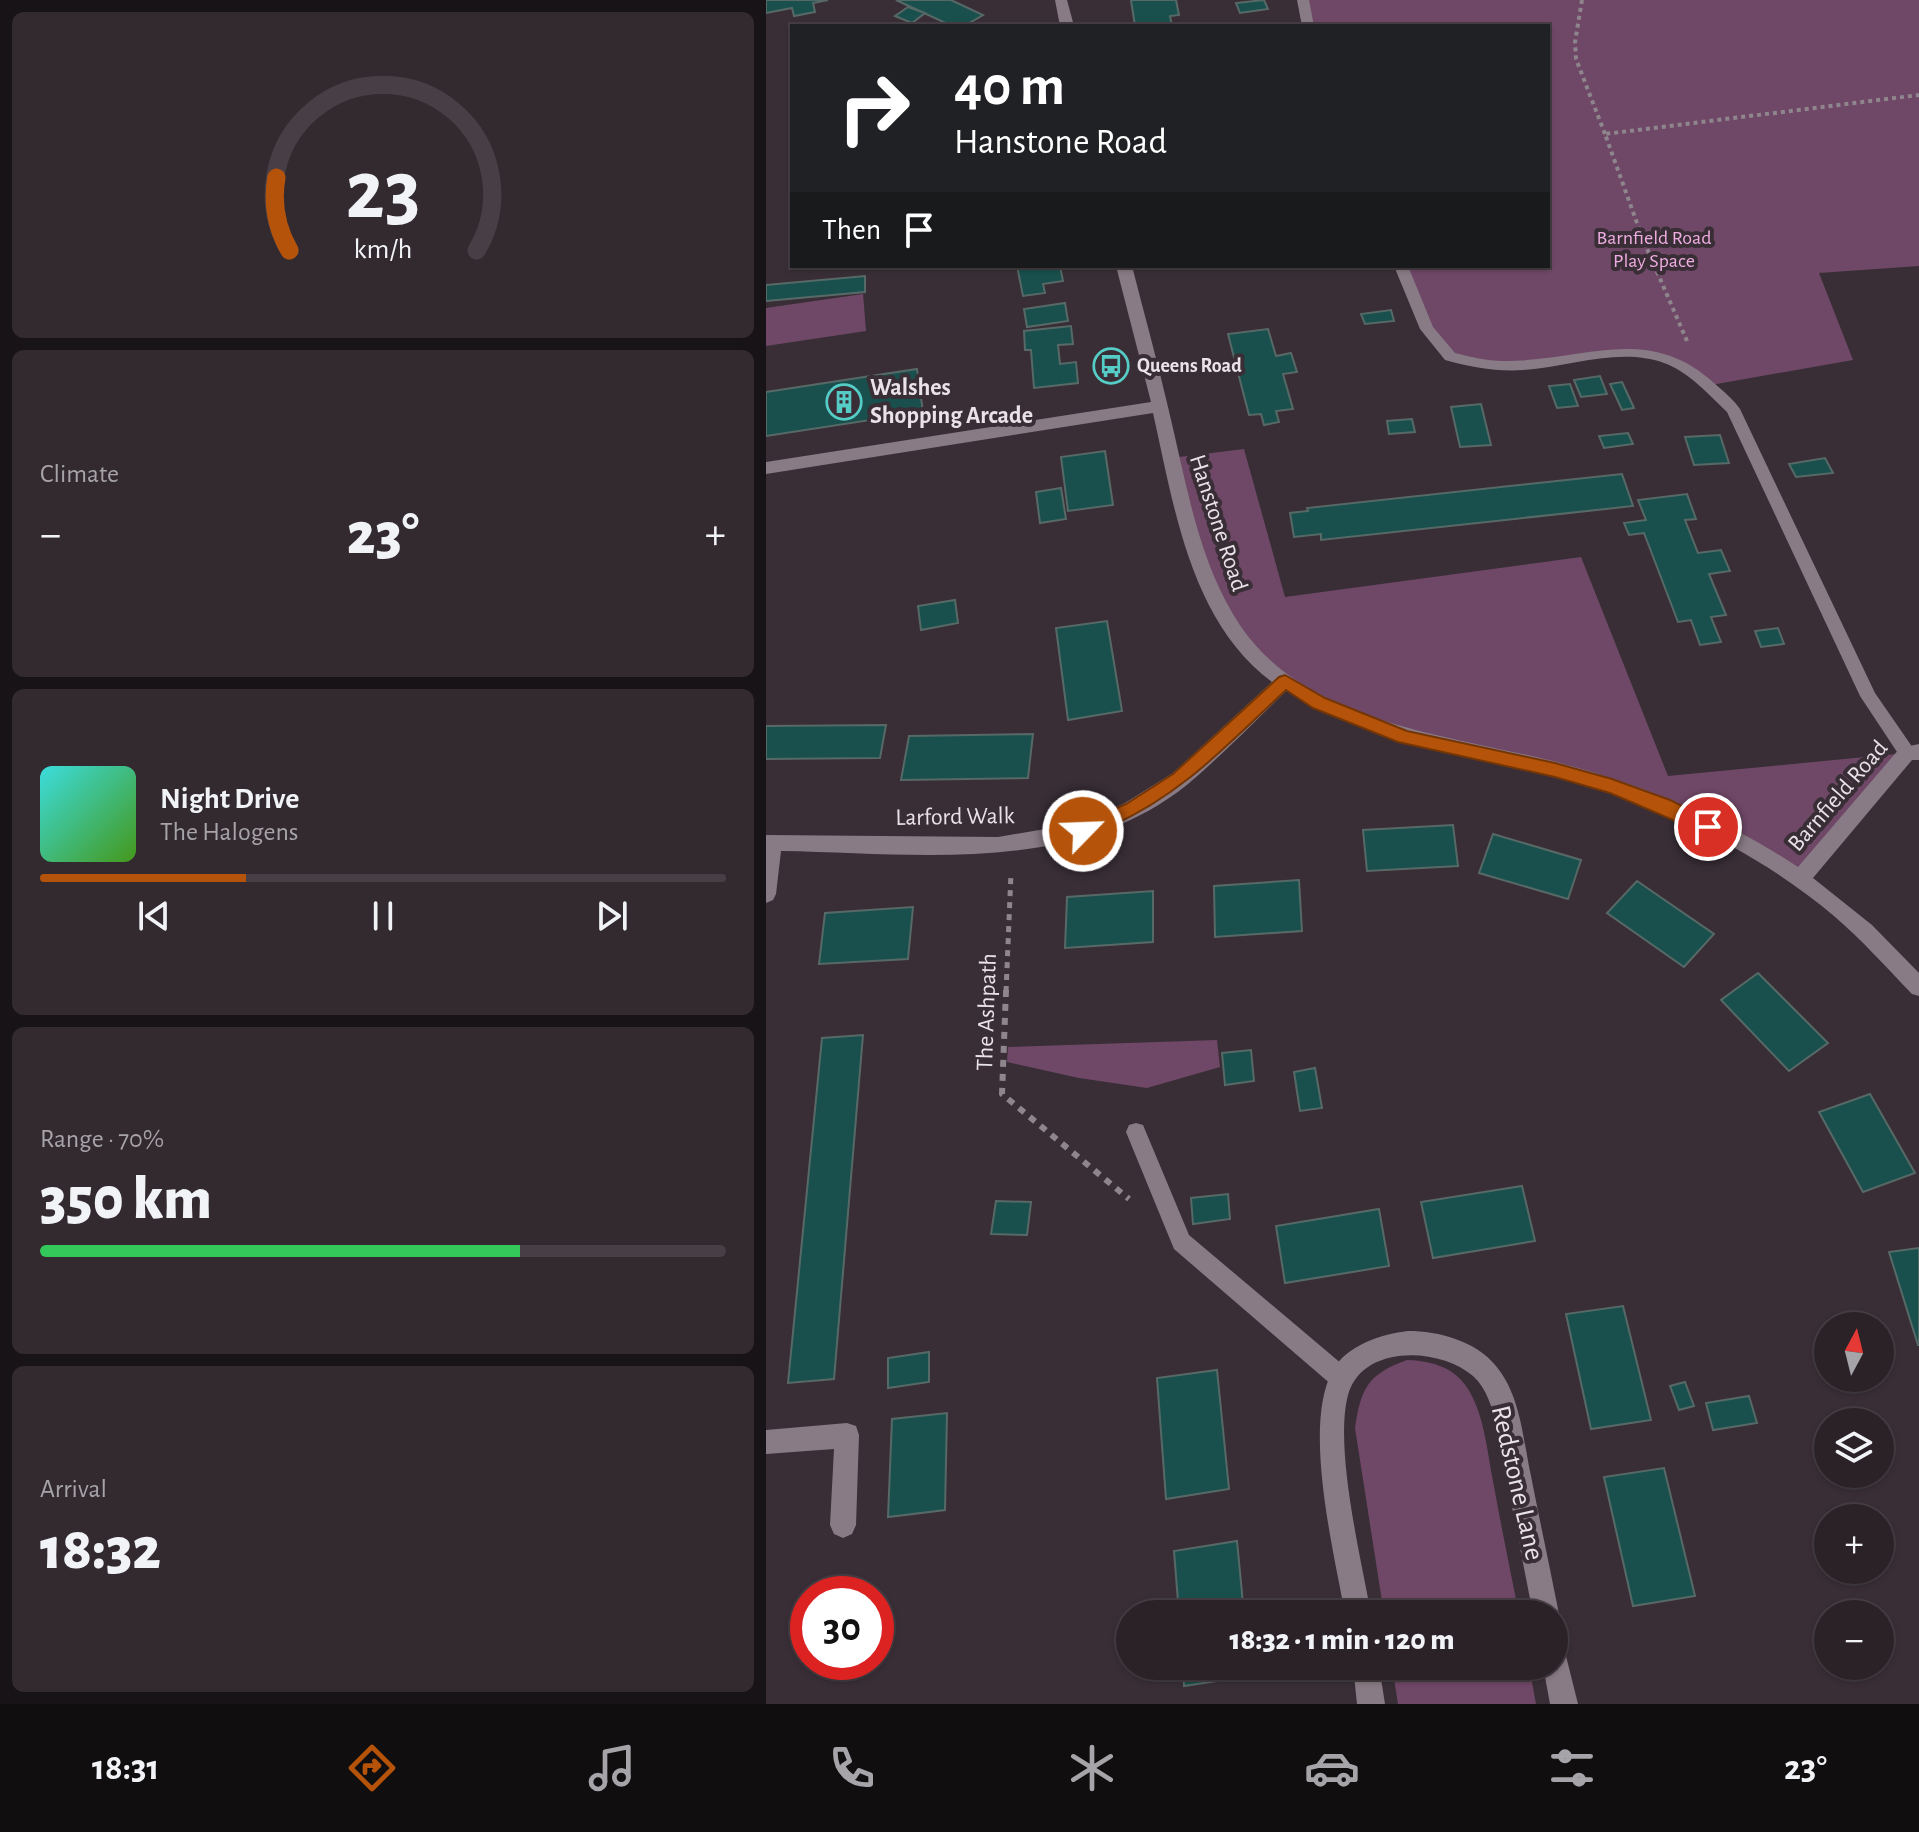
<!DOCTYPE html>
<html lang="en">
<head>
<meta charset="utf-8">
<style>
  :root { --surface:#2b2228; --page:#332a30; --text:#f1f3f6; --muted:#a6a4a8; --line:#473f45; --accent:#b45309 }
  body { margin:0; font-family:"Alegreya Sans",sans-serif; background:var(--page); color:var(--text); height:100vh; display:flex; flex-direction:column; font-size:30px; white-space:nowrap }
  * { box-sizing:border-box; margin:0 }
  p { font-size:26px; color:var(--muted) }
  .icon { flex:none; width:44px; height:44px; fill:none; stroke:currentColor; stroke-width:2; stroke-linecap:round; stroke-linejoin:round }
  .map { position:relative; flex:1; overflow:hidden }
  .details { display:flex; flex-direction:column; gap:12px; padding:12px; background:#181316; width:766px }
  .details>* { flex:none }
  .top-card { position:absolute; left:24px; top:24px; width:760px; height:244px; border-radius:0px; box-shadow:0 2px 6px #0004,0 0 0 2px var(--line); background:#202124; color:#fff; overflow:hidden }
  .needle { width:52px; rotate:7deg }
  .fabs { position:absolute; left:1048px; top:1312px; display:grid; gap:16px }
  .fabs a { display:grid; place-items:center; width:80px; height:80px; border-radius:50%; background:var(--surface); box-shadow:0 2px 6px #0004,0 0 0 2px var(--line); font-size:40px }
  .speed { position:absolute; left:24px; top:1576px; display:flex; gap:16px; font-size:40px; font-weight:700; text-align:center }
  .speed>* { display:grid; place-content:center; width:104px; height:104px; border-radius:50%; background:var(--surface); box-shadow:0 2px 6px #0004,0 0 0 2px var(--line); line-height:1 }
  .speed .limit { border:12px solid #d22; background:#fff; color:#111 }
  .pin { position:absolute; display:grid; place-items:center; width:68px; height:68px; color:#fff; margin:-34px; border:4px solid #fff; border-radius:50%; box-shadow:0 2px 8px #0007 }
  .me { position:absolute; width:88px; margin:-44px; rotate:66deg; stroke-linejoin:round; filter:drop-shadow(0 0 6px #0008) }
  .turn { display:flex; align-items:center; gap:28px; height:168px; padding:0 32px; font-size:36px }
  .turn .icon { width:104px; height:104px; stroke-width:2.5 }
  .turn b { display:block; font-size:56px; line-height:68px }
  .then { display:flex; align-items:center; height:76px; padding:0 32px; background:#0003; gap:16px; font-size:30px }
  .big { font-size:60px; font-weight:800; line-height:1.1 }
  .details .tile { flex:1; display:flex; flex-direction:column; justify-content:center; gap:12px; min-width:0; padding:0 28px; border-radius:12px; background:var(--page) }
  .details .dial { align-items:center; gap:0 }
  .dial svg { height:208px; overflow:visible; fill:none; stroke:var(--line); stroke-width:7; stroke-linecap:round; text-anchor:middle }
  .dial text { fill:var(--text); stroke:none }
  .song { display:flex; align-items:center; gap:24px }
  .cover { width:96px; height:96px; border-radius:12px; background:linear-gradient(135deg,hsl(180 70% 55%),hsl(100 70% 35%)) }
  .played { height:8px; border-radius:4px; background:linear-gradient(90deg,var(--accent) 30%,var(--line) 30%) }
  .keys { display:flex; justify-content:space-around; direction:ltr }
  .heat { display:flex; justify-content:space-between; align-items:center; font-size:44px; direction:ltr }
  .charge { height:12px; border-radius:6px; background:linear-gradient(90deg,#34c759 70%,var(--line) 0) }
  .trip { position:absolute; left:350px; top:1600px; width:452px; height:80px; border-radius:40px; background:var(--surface); box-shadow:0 2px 6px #0004,0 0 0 2px var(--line); font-weight:800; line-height:80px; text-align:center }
  .dock { display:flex; height:128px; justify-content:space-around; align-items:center; background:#110e10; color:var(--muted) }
  .dock .icon { width:56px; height:56px }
  .dock .on { color:var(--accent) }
  .dock b { font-size:36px; color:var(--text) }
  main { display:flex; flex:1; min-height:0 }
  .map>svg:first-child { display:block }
  .green { fill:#6f4867 }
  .building { fill:#19504d; stroke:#576967; stroke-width:2 }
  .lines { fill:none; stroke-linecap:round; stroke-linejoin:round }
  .path-far2 { stroke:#8f868d; stroke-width:4; stroke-dasharray:4 4; stroke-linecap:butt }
  .path-far1 { stroke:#8f868d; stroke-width:5; stroke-dasharray:6 6; stroke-linecap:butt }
  .path { stroke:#8f868d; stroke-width:6; stroke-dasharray:7 7; stroke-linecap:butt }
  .lane { fill:#897b85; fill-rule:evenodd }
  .street { fill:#897b85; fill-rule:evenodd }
  .route { fill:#b45309; stroke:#753606; stroke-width:2 }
  .labels { text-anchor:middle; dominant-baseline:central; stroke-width:8; stroke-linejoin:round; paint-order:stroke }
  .far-park-label { font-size:20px; fill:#eeace0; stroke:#392e36 }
  .far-poi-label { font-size:20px; font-weight:bold; fill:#e9e2e8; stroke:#392e36; text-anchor:start }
  .poi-label { font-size:24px; font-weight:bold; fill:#e9e2e8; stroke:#392e36; text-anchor:start }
  .street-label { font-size:24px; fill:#e9e2e8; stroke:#392e36 }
  .near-street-label { font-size:28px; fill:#e9e2e8; stroke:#392e36 }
</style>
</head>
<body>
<main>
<section class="details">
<div class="tile dial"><svg viewBox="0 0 100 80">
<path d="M14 69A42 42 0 1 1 86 69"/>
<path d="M14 69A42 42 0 0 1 9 41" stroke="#b45309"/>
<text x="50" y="56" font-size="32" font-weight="700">23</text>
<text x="50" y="72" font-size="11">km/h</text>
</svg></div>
<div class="tile"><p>Climate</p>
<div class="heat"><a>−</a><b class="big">23°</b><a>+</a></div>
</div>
<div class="tile">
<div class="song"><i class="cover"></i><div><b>Night Drive</b><p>The Halogens</p></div></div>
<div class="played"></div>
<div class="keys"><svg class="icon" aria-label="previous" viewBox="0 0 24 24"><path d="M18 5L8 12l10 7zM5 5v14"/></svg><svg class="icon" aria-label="pause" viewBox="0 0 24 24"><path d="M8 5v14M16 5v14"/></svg><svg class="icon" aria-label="next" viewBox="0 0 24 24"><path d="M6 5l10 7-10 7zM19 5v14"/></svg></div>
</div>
<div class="tile"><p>Range · 70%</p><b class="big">350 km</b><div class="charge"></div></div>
<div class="tile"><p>Arrival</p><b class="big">18:32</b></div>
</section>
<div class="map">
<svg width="1153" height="1704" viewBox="0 0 1153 1704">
  <rect width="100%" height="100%" fill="#392e36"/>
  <g class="green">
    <polygon points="537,0 1153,0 1153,266 1053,273 1087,360 945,385 883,353 739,366 687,356 671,341 636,266 782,266 782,26 542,26"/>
    <polygon points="97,294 100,331 0,346 0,308"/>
    <polygon points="478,449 519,597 815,557 902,776 1141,753 1033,880 898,805 638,737 519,681 455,611 405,458"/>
    <polygon points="451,1040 454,1067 381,1088 313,1078 241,1062 242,1047"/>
    <path d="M641,1360C664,1361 686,1366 700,1386C718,1412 721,1450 727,1481C735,1525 744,1570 753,1614H618L589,1428C595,1388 602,1374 641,1360Z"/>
    <polygon points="626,1666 763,1666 770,1704 632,1704"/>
  </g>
  <g class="building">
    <polygon points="0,0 62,0 47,3 49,12 28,16 26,8 0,13"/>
    <polygon points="130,0 185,0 217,15 198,26 186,26"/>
    <polygon points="365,0 410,0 413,15 404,16 406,26 369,26"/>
    <polygon points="498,0 502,9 474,13 470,3"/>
    <polygon points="142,7 159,13 146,23 129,16"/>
    <polygon points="251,266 294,266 297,281 277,284 279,293 257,296"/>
    <polygon points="99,276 99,292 0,301 0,285"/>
    <polygon points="299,303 302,321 261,327 258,309"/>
    <polygon points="625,310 628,321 599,324 595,314"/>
    <polygon points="305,326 307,344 292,345 294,364 310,362 312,383 268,388 265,350 259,350 258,331"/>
    <polygon points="502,329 510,356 525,353 531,372 517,374 527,409 510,411 513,422 498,425 495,414 483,415 462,334"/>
    <polygon points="151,369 157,412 0,436 0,392"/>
    <polygon points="834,376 841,394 815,397 808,380"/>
    <polygon points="856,382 868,408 856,410 844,384"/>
    <polygon points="804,384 812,406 791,408 783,386"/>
    <polygon points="715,404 725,445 694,447 685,407"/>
    <polygon points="646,419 649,432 623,434 621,421"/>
    <polygon points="862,433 867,444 838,448 833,436"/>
    <polygon points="954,435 963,463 928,465 919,437"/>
    <polygon points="339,451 347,505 302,511 295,457"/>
    <polygon points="1059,458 1067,473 1030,477 1023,464"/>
    <polygon points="856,474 867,506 555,540 555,534 528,537 524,513 542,511 541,508"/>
    <polygon points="295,488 300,519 274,523 270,492"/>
    <polygon points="921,494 930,519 919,520 932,553 955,550 964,571 943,574 960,615 945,617 955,642 934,645 925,620 912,622 878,533 863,535 858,523 880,520 872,500"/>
    <polygon points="189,600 192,623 155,630 152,606"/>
    <polygon points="341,621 356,711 302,720 290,628"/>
    <polygon points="1012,628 1018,644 995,647 989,631"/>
    <polygon points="120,725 114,758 0,759 0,726"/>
    <polygon points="267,734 262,778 135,780 143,736"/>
    <polygon points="687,825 692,866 601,871 597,830"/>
    <polygon points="727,834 815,860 802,899 713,873"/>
    <polygon points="533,880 536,931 449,937 448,886"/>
    <polygon points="871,881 948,934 918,967 841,913"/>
    <polygon points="387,891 387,942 299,948 301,897"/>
    <polygon points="147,907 142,959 53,964 59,913"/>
    <polygon points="992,973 1062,1043 1023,1071 955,1000"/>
    <polygon points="97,1035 68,1379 22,1383 56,1038"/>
    <polygon points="485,1050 488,1081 459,1085 456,1053"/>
    <polygon points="549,1068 556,1108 534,1111 528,1072"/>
    <polygon points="1104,1094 1149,1173 1097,1192 1053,1112"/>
    <polygon points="756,1186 769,1241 667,1258 655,1202"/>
    <polygon points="462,1194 464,1219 427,1224 425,1198"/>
    <polygon points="230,1201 265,1202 261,1235 225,1234"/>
    <polygon points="613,1209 623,1266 519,1283 510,1226"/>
    <polygon points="1153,1248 1153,1345 1152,1345 1123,1252"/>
    <polygon points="857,1306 885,1420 825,1429 800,1314"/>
    <polygon points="163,1352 163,1382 122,1388 122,1358"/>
    <polygon points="451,1370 463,1489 400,1499 391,1378"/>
    <polygon points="919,1382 928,1406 913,1410 904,1386"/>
    <polygon points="983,1396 991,1423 947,1430 940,1403"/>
    <polygon points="181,1413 179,1510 122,1517 126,1419"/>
    <polygon points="898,1468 929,1596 867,1606 838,1477"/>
    <polygon points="471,1541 478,1614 413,1614 408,1551"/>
    <polygon points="417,1666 483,1666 484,1676 418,1686"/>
  </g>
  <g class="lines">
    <g class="path-far2">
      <polyline points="816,0 809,42 810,59 839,134"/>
      <polyline points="921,341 876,237 839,134 1153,95"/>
    </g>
    <polyline class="path-far1" points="240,992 245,873"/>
    <polyline class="path" points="240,990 236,1094 363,1199"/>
    <g class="lane">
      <polygon points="531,0 543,0 548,26 536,26"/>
      <path d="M628,266H642L667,327L689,353C705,357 721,361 737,361C815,362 881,322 948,383C957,391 967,399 974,409L1109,693L1147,748L1150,753L1147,758H1135L1094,696L961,412C942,394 923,372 898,363C853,347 804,367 758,370C731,372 705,367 679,360L654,329Z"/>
      <polygon points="370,1123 377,1125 423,1235 583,1370 586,1378 583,1386 575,1389 567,1386 408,1249 360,1132 363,1125"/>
    </g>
    <g class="street">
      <polygon points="289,0 301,0 308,26 294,26"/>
      <path d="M350,266H366C378,313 391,360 402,407C419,476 430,552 467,614C534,730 697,734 812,768C889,790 964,822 1032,867L1134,748L1153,744V760H1146L1047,878L1106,925L1153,973V996L1146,994C1120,967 1096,940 1068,916C995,854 902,809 810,783C711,754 611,744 520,691C488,722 456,755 422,784C309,876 151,853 15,851L10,894L7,900L0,903V835L232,837L314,823L359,803L407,773L506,682C424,621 408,506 387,413L0,474V462L385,402Z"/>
      <path d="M642,1331C673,1331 710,1341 730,1366C755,1396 757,1440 765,1476C774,1522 784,1568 793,1614L789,1623L788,1614H767L730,1425C726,1407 721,1389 707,1376C674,1347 596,1344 582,1395C568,1448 595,1558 605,1614H579C568,1552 536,1425 567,1370C581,1345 616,1334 642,1331Z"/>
      <polygon points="81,1423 90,1426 93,1435 90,1525 86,1534 77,1538 68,1534 64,1525 68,1449 0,1454 0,1430"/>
      <polygon points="788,1640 797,1644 812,1704 784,1704 777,1666 788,1666"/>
      <polygon points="587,1666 613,1666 619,1704 591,1704"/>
    </g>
  </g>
  <path class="route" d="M519,675L559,698L641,731L789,763L846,779L904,800L949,822L951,827L942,835L844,793L789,777L632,742L547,708L520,690C463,743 417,794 345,826C334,831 322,840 310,836L308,831L310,825L360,804L407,774L513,677Z"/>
  <defs>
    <symbol id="bus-ring" viewBox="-11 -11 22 22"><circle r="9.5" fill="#392e36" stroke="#55cdc6" stroke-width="1.5"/><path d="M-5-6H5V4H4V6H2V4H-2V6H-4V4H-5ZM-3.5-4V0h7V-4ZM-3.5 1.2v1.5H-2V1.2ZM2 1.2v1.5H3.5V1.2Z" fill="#55cdc6"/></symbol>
    <symbol id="building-ring" viewBox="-11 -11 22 22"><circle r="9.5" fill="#392e36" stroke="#55cdc6" stroke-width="1.5"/><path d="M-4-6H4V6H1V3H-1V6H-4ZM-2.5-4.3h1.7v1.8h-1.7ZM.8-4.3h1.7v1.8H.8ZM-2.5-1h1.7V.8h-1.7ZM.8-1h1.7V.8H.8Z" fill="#55cdc6"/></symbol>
  </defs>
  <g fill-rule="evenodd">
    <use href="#bus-ring" x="325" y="346" width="40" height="40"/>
    <use href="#building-ring" x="58" y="382" width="40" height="40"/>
  </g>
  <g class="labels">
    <g class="far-park-label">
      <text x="888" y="238">Barnfield Road<tspan x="888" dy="23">Play Space</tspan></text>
    </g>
    <g class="far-poi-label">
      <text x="371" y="366">Queens Road</text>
    </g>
    <g class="poi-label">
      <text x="104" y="388">Walshes<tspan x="104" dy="28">Shopping Arcade</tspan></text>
    </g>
    <g class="street-label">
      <text transform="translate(452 523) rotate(72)">Hanstone Road</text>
      <text transform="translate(1072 796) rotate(-49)">Barnfield Road</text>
      <text transform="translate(189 817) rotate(-1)">Larford Walk</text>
      <text transform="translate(221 1012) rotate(-88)">The Ashpath</text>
    </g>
    <g class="near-street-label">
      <text transform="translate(751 1483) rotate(77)">Redstone Lane</text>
    </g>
  </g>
</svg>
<div class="fabs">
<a><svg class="needle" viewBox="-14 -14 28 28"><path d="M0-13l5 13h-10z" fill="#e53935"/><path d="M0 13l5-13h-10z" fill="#a6a4a8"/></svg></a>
<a><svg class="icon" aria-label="layers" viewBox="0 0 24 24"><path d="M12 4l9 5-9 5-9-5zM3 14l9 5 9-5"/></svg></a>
<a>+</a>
<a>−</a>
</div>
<div class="speed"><div class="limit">30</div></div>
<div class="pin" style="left:942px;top:827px;background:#d93025"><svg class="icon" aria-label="arrive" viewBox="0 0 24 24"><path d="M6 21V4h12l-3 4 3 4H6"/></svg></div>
<svg class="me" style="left:317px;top:831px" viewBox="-20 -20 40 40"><circle r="17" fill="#b45309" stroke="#fff" stroke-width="3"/><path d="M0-11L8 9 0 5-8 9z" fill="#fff"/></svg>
<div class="trip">18:32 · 1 min · 120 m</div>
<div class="top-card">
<div class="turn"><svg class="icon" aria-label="right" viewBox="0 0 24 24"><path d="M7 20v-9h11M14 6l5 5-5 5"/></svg><div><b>40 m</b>Hanstone Road</div></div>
<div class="then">Then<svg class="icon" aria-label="arrive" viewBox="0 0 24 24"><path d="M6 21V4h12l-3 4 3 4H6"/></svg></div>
</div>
</div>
</main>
<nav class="dock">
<b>18:31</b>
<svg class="icon on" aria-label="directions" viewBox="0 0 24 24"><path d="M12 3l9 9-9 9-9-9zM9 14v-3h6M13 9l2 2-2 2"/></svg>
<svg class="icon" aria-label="music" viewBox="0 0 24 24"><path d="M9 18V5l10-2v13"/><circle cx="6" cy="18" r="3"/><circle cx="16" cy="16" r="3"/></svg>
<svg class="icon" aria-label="phone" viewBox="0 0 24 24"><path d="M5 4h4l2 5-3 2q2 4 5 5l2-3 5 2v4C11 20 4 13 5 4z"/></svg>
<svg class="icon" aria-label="climate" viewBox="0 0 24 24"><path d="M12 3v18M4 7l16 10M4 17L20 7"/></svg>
<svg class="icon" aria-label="car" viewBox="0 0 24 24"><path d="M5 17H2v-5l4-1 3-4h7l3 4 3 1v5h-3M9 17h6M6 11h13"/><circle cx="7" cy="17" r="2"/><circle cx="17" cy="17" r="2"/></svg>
<svg class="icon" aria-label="filters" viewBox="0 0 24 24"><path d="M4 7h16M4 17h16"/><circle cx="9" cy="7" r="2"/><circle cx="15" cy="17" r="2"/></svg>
<b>23°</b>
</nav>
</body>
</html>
